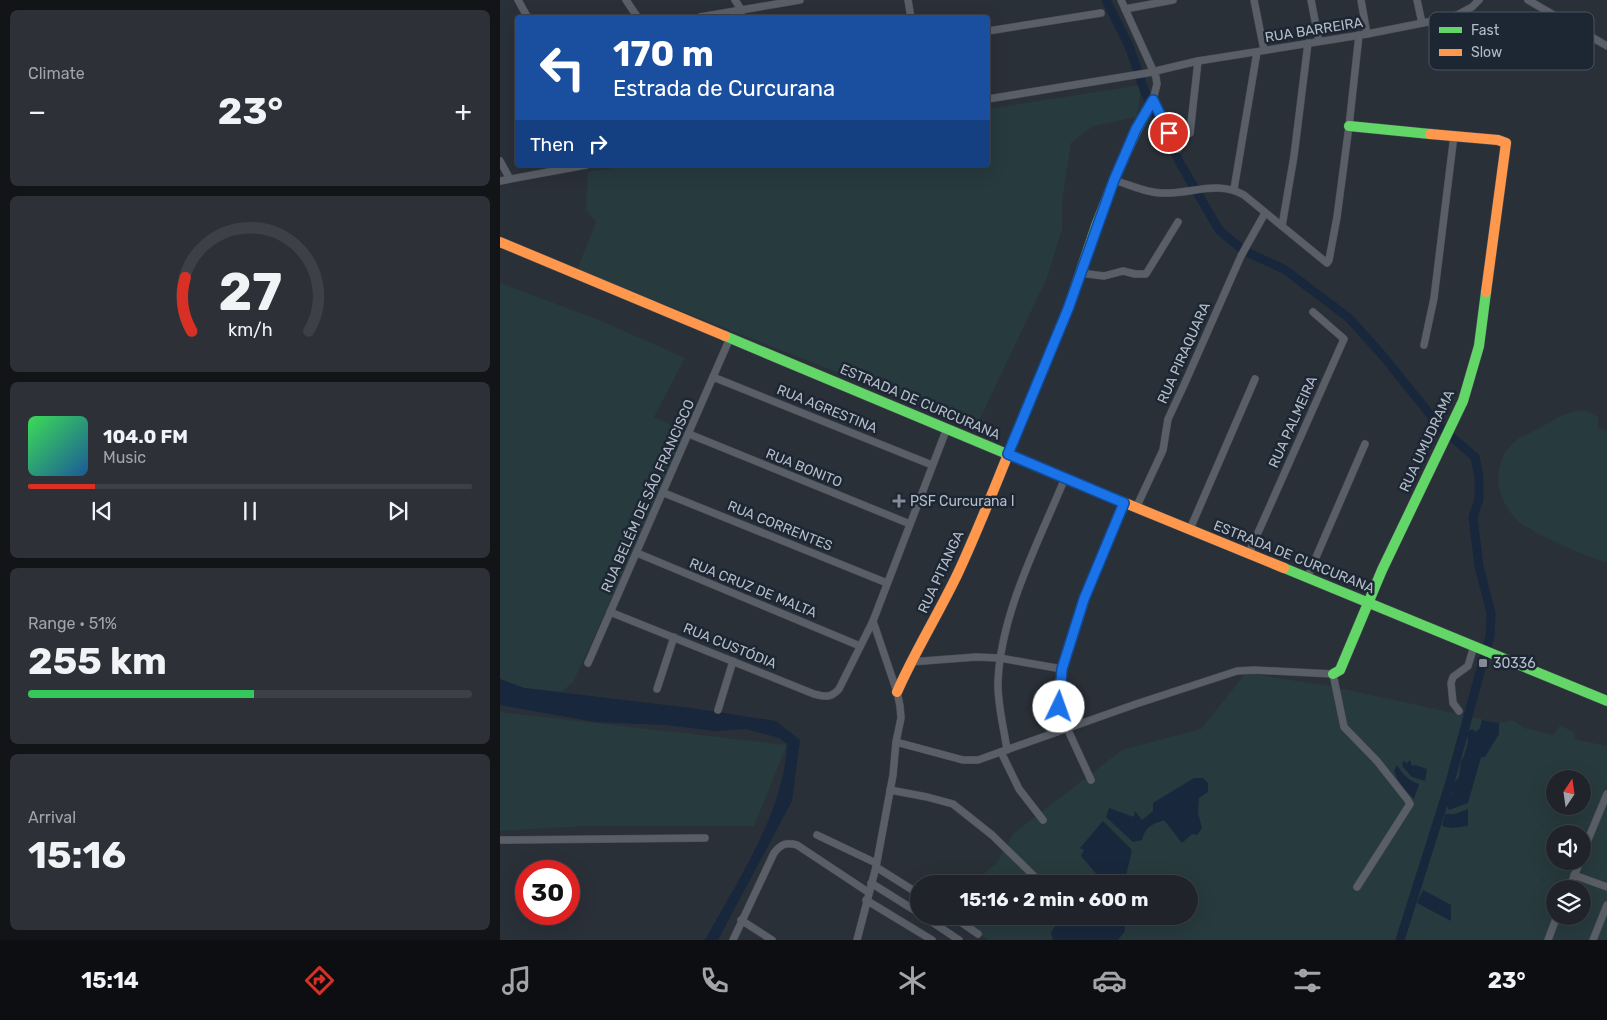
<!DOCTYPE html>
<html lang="en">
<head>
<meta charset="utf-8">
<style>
  :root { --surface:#20242a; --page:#2d3036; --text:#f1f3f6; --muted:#a2a4a8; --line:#3d4147; --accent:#d93025 }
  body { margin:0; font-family:Rubik,sans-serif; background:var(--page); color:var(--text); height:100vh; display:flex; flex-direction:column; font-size:19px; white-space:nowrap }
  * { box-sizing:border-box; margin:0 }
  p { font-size:16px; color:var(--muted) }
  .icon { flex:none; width:28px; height:28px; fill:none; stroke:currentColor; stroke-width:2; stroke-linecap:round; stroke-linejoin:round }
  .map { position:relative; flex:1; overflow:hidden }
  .details { display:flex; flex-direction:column; gap:10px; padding:10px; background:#121417; width:500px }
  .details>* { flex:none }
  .top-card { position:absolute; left:15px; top:15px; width:475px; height:152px; border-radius:5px; box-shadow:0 5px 20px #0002,0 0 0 1px var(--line); background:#1a4fa0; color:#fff; overflow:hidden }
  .needle { width:32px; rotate:13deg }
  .tools { position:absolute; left:1046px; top:770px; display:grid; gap:10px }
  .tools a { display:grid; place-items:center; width:45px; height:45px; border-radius:50%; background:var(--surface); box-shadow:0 5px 20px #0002,0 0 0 1px var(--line); font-size:25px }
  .speed { position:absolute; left:15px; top:860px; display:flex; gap:10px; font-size:25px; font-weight:700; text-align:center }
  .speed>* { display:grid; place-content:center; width:65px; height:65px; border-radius:50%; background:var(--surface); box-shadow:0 5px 20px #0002,0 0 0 1px var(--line); line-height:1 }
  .speed .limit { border:8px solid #d22; background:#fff; color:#111 }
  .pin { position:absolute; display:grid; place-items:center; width:42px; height:42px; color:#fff; margin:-21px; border:2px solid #fff; border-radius:50%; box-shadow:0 1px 5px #0007 }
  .me { position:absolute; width:55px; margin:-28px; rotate:3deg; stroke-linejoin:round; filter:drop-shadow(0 0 4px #0008) }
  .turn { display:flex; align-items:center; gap:18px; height:105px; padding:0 15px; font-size:22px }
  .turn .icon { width:65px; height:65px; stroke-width:2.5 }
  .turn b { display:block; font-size:35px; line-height:42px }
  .then { display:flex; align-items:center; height:48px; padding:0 15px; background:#0003; gap:10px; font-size:19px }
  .big { font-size:38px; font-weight:700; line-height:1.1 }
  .details .widget { flex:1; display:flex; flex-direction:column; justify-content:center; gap:8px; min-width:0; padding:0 18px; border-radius:8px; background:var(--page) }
  .details .dial { align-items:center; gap:0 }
  .dial svg { height:130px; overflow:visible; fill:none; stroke:var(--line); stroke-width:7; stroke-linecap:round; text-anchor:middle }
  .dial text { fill:var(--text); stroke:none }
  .song { display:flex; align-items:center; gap:15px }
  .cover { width:60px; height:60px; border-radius:8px; background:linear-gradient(135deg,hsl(130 70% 55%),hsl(210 70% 35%)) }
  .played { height:5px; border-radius:2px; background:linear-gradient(90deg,var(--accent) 15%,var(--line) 15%) }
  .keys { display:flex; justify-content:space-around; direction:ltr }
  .heat { display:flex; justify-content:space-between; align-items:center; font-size:28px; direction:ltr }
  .charge { height:8px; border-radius:4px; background:linear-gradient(90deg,#34c759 51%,var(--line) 0) }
  .trip { position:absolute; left:410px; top:875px; width:288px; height:50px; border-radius:25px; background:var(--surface); box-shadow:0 5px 20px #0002,0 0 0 1px var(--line); font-weight:700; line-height:50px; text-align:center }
  .tab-bar { display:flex; height:80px; justify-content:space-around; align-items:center; background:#0d0e11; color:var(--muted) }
  .tab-bar .icon { width:35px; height:35px }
  .tab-bar .active { color:var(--accent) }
  .tab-bar b { font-size:22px; color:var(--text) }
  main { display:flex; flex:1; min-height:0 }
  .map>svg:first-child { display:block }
  .green { fill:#273a3e; fill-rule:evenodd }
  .water { fill:#19273c }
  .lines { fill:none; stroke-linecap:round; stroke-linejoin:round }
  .canal { stroke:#19273c; stroke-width:9 }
  .street-casing { stroke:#484c55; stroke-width:8 }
  .fast-casing { stroke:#484c55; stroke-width:11 }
  .slow-casing { stroke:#484c55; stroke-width:11 }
  .street { stroke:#5a5e66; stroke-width:7 }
  .fast { stroke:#63d668; stroke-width:10 }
  .slow { stroke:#ff974d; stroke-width:10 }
  .route-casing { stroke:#114b97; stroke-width:12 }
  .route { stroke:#1a73e8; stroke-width:9 }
  .poi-dot { fill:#848b96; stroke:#1d2633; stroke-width:2 }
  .labels { text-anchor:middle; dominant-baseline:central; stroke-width:5; stroke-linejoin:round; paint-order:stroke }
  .street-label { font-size:14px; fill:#b4bcc9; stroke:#1d2633 }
  .poi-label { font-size:14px; fill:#b4bcc9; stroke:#1d2633; text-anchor:start }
  .key { fill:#1d2633; stroke:#4a5360; stroke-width:1 }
  .key-label { font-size:14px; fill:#b4bcc9 }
</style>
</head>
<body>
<main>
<section class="details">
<div class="widget"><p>Climate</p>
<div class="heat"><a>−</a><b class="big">23°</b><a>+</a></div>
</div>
<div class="widget dial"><svg viewBox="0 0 100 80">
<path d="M14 69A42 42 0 1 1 86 69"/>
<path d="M14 69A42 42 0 0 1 10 36" stroke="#d93025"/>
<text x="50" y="56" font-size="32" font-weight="700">27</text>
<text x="50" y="72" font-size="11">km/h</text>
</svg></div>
<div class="widget">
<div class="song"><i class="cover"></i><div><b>104.0 FM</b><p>Music</p></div></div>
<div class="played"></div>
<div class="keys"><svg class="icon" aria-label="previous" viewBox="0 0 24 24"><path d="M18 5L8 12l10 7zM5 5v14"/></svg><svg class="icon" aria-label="pause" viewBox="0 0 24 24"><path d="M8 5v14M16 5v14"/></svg><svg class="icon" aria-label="next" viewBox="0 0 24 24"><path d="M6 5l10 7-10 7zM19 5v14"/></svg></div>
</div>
<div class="widget"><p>Range · 51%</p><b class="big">255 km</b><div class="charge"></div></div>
<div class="widget"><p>Arrival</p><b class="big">15:16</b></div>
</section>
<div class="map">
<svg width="1107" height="940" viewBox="0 0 1107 940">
  <rect width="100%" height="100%" fill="#2a3038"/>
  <g class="green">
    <polygon points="641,85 637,117 593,126 571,143 562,201 562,229 547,278 476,427 77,270 96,222 86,210 88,172 132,165 488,165 488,109"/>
    <polygon points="0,283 99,320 185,358 154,417 189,434 73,682 61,692 24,688 0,679"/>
    <path d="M1084,410L1098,417V428L1107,430V563C1082,554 1060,545 1037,533C1031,529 1023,526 1018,521C996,501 990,465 1013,443C1020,436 1031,433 1039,428C1059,418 1061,413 1084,410Z"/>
    <path d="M746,673L830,686L999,723L1013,720L1024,728L1054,735L1060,725L1075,733L1074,739L1107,746V940H488L457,916H689V884H471L496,864L514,833L622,750L701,729ZM1055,779H1082V806H1055ZM1055,834H1082V861H1055ZM1055,889H1082V916H1055Z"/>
    <polygon points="0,712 287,745 254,826 87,826 0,831"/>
  </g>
  <g class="water">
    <path d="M0,679L24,688L191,708L276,721L300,740L292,801L218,940H205C237,881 284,813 287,744L279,738L246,729L215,731L166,725L95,722L0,705Z"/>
    <polygon points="982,720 999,723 999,734 985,757 981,757 968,803 949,810 946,804 952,793 951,786 959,777 961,761 964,756 968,742 967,732 972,729 976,732 980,728"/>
    <polygon points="910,760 912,766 915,765 927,769 925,781 912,777 902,766 903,761 907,763"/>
    <path d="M897,765C902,774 909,781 919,784L914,799C905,790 898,782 894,771Z"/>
    <path d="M694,778H703L708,783V792L699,798L698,813L702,828L697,835L692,834L682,843L664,820C651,825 646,826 642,840L633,842L606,817L609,808L634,817L635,811L642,820L653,811V803Z"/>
    <polygon points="968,809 968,826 951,828 942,826 945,814 955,814"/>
    <polygon points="603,821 632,850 624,884 593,884 599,877 581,856 584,850 580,848"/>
    <polygon points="923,890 951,905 951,921 917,903"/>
    <polygon points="563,916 623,916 625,931 618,940 553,940 551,932"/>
  </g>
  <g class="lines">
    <polyline class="canal" points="606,0 629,46 645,92 680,163 719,230 744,251 784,269 849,318 883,356 941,428 975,457 979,477 979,499 973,517 979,566 991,613 990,636 950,782 900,940"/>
    <defs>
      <g id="street">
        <polyline points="18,0 28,18"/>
        <polyline points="126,0 138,18"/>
        <polyline points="235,0 242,11"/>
        <polyline points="408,0 411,18"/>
        <polyline points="621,0 656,77 657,84 653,100 678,149"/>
        <polyline points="754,0 764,50"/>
        <polyline points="811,0 819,41"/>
        <polyline points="861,0 867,34"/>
        <polyline points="917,0 922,23"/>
        <polyline points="1028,0 1107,46"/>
        <polyline points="625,9 673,0"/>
        <polyline points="200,17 300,0"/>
        <polyline points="488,31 601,13"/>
        <polyline points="488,99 647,73 698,61 867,34 943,19 957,15 972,7 979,0"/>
        <polyline points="690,133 698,61"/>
        <polyline points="0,161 10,179"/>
        <path d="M614,180C630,185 647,193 663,193C692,194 717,180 744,195L827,263L829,260L837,217L849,126L859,35"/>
        <polyline points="0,181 86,165"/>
        <polyline points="734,189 757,52"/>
        <polyline points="782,226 794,156 808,43"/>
        <polyline points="580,273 604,276 623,271 635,274 646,274 678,222"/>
        <polyline points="924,345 934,298 954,135"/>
        <polyline points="213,377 432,465"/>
        <polyline points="189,434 410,524"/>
        <polyline points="164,493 387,583"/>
        <polyline points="636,508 663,450 668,419 684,385 741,256 765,213"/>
        <polyline points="690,529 755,379"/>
        <polyline points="137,553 360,646"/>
        <polyline points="749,553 844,339 813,312"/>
        <polyline points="807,578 865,444"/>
        <path d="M110,612L314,694C325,697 331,698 339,689L373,621L447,428"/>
        <polyline points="410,662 476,657 500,658 562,669"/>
        <polyline points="88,663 230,338"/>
        <polyline points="157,689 174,637"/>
        <polyline points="218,710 233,661"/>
        <polyline points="959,711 953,703 951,683 953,677 968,666 974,646"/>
        <polyline points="567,728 591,780"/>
        <path d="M562,730C554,694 563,665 574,632C587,587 606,545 624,503"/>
        <polyline points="396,742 463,760 478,760 636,704 737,671 754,670 833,674 844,727 877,761 907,799 910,804 857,887"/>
        <path d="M507,750C504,728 497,703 498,681C501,612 539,541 565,478"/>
        <polyline points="501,752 519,789 543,820"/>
        <polyline points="390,790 427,797 453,804 492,835 535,877"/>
        <polyline points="317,835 376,863"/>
        <polyline points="0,840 205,838"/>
        <polyline points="1082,854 1107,794"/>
        <polyline points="376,867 419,894"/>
        <polyline points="1074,875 1107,887"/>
        <polyline points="371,883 419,913"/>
        <polyline points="1069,889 1080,861"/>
        <polyline points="366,900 432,940"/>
        <polyline points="423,916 459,940"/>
        <polyline points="452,916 478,934"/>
        <polyline points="241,920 272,940"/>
        <path d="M233,940L274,853C281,844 286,842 297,845L368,892"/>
        <polyline points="357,940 376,867 393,775 396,742 401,718 400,706 397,692 373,621"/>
        <polyline points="1048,940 1057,916"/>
        <polyline points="1093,940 1107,905"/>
      </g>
      <g id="fast">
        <polyline points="849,126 930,134"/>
        <polyline points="225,336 586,487"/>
        <polyline points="532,396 568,309 596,226 614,180 637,129 653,100"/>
        <polyline points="784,568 1107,701"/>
        <polyline points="833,674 840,670 882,570 963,401 979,346 986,292"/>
      </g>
      <g id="slow">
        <polyline points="930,134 998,140 1006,143 986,292"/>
        <polyline points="0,242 225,336"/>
        <polyline points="586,487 784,568"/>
        <path d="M397,692C415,651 439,613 458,573C485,515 507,455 532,396"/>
      </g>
    </defs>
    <use href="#street" class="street-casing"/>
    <use href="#fast" class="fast-casing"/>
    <use href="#slow" class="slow-casing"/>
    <use href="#street" class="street"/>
    <use href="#fast" class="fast"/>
    <use href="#slow" class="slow"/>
  </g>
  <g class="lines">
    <defs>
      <polyline id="route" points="559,707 562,669 584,599 624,503 508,454 568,309 614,180 636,129 653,100 669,133"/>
    </defs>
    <use href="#route" class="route-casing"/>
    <use href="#route" class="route"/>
  </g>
  <g class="poi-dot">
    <path d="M396.5 493.5h5v5h5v5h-5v5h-5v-5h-5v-5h5z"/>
    <rect x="978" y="658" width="10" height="10" rx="2.5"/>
  </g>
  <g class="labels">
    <g class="street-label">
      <text transform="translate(814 30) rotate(-9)">RUA BARREIRA</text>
      <text transform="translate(684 353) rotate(-66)">RUA PIRAQUARA</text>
      <text transform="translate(420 402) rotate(23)">ESTRADA DE CURCURANA</text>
      <text transform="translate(327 409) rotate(22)">RUA AGRESTINA</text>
      <text transform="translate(793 422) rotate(-66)">RUA PALMEIRA</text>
      <text transform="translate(927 441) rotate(-65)">RUA UMUDRAMA</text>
      <text transform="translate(304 468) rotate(22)">RUA BONITO</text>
      <text transform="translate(148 496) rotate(-66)">RUA BELÉM DE SÃO FRANCISCO</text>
      <text transform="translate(280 526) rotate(22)">RUA CORRENTES</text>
      <text transform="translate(794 557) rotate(22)">ESTRADA DE CURCURANA</text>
      <text transform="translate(441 572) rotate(-65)">RUA PITANGA</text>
      <text transform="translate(253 588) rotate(22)">RUA CRUZ DE MALTA</text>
      <text transform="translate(230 646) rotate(22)">RUA CUSTÓDIA</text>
    </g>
    <g class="poi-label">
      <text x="410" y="501">PSF Curcurana I</text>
      <text x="993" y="663">30336</text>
    </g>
  </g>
  <rect x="929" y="12" width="165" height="58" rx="8" class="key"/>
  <rect x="939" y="27" width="23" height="6" fill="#63d668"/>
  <rect x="939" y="49" width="23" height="7" fill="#ff974d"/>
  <g class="key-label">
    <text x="971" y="35">Fast</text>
    <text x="971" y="57">Slow</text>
  </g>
</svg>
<div class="tools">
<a><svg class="needle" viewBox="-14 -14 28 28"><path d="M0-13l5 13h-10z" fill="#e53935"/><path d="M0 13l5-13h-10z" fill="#a2a4a8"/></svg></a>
<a><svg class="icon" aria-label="sound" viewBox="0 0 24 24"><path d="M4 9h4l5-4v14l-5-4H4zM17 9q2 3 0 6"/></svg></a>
<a><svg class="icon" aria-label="layers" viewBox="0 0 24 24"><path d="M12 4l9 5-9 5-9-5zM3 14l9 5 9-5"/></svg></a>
</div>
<div class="speed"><div class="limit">30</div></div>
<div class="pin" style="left:669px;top:133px;background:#d93025"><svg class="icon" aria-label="arrive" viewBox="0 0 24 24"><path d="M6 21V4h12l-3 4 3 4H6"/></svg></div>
<svg class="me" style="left:559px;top:707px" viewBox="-20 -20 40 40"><circle r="19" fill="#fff"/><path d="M0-13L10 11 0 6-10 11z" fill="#1a73e8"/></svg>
<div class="trip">15:16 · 2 min · 600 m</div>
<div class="top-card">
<div class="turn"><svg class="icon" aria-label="left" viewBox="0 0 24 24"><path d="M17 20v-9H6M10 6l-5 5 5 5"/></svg><div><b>170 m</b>Estrada de Curcurana</div></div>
<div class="then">Then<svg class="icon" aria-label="right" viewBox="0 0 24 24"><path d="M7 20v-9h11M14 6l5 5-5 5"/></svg></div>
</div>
</div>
</main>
<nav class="tab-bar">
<b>15:14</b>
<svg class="icon active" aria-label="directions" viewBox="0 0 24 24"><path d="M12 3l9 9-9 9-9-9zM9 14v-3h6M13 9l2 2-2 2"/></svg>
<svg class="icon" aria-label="music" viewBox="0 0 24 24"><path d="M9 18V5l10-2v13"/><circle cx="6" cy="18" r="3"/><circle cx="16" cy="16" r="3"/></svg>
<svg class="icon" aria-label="phone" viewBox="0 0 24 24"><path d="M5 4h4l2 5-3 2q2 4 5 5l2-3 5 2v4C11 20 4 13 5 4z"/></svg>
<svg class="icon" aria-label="climate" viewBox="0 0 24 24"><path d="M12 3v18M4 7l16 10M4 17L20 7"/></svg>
<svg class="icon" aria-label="car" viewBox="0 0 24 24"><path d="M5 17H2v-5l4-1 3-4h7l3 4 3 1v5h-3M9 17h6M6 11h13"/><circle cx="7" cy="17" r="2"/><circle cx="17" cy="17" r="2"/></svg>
<svg class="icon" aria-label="filters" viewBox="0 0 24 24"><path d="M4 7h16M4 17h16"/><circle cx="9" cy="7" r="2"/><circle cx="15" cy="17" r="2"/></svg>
<b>23°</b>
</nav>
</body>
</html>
